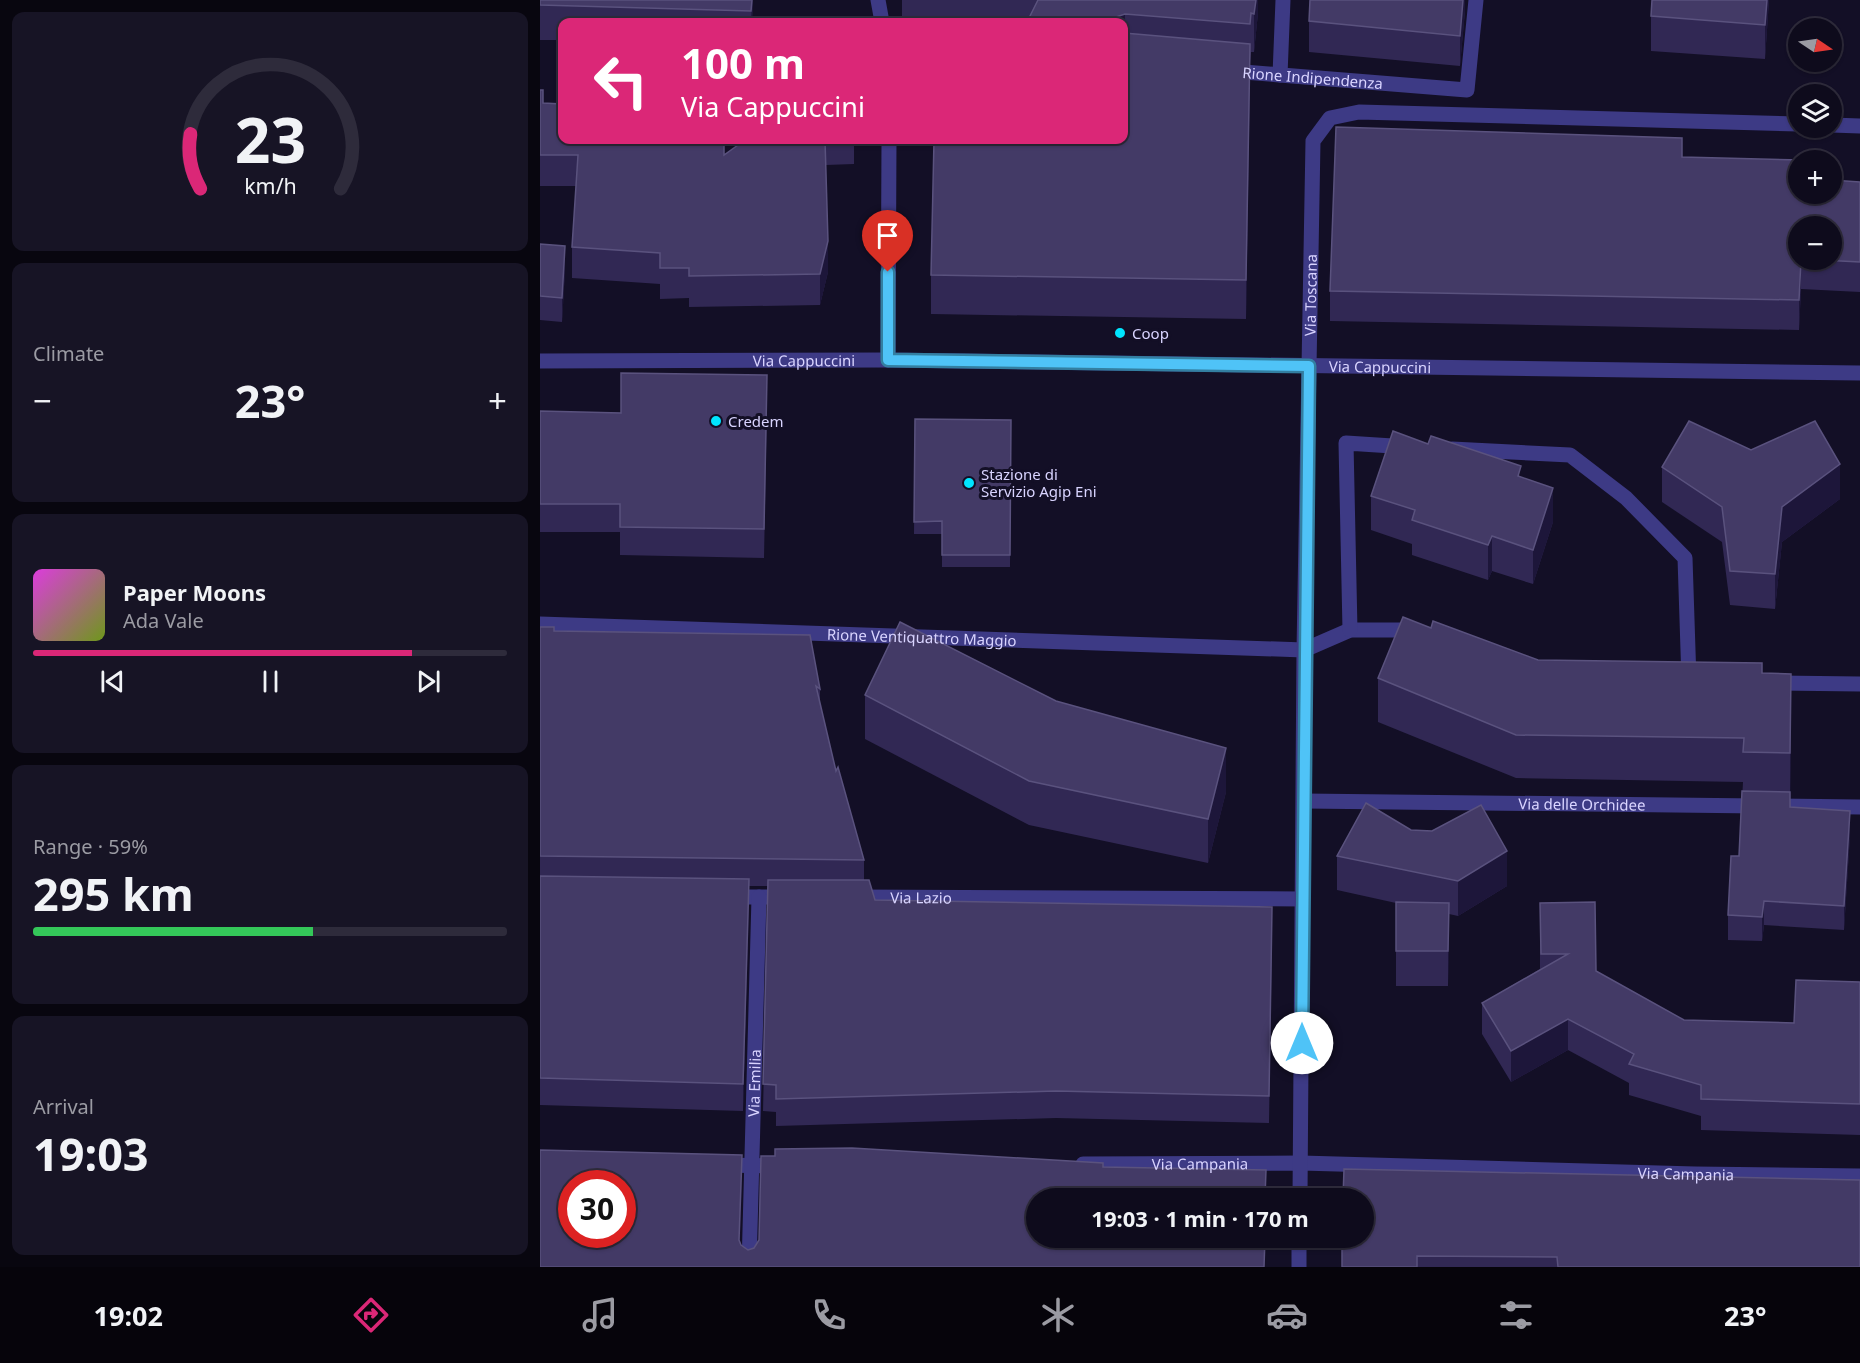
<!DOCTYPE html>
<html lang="en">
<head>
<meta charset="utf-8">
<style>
  :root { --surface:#0e0b1c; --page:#171425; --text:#f1f3f6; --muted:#9b9ba3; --line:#2e2b3b; --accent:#db2777 }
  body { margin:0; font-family:"Noto Sans",sans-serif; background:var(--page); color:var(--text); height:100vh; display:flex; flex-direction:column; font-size:22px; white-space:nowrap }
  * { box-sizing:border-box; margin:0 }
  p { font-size:20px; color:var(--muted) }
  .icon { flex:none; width:33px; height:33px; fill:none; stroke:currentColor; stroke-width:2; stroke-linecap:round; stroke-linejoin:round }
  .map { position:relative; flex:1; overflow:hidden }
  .details { display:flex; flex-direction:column; gap:12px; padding:12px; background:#08060f; width:540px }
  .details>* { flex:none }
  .banner { position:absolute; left:18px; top:18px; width:570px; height:126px; border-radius:12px; box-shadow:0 2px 4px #0004,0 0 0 2px var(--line); background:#db2777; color:#fff; overflow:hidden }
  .needle { width:39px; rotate:103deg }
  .controls { position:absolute; left:1248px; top:18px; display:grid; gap:12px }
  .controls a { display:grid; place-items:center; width:54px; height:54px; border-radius:50%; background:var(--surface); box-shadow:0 2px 4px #0004,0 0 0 2px var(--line); font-size:30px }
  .speed { position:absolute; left:18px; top:1170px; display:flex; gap:12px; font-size:30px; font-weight:700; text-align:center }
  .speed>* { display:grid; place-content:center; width:78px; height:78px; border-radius:50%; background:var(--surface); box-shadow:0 2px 4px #0004,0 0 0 2px var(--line); line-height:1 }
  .speed .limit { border:9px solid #d22; background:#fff; color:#111 }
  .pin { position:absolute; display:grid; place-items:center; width:51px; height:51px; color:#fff; margin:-62px -26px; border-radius:50% 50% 50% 0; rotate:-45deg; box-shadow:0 0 6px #0007 }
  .pin .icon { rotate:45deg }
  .me { position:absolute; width:66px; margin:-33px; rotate:0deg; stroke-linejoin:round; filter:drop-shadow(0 0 4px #0008) }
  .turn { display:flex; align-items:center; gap:21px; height:126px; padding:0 24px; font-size:27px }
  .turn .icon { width:78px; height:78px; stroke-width:2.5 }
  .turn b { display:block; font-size:42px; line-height:51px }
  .big { font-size:45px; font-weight:700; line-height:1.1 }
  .details .tile { flex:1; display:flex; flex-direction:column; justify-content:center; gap:9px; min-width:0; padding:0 21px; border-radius:12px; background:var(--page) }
  .details .dial { align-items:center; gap:0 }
  .dial svg { height:156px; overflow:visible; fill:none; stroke:var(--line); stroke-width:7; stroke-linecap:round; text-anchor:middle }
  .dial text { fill:var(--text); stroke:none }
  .song { display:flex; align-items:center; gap:18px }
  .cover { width:72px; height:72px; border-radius:9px; background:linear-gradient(135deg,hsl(300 70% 55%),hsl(80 70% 35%)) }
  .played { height:6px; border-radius:3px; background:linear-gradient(90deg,var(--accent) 80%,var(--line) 80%) }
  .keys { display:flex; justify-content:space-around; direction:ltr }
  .heat { display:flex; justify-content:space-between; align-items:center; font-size:33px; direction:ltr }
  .charge { height:9px; border-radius:4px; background:linear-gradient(90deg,#34c759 59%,var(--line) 0) }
  .trip { position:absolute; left:486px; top:1188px; width:348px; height:60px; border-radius:30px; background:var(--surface); box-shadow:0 2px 4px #0004,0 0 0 2px var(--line); font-weight:700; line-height:60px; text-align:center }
  .dock { display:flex; height:96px; justify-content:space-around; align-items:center; background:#06040b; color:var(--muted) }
  .dock .icon { width:42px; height:42px }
  .dock .current { color:var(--accent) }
  .dock b { font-size:27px; color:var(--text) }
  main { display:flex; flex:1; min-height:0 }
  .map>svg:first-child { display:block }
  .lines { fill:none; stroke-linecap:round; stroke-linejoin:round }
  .minor { stroke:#3d3a85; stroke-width:15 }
  .wall { fill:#312854; fill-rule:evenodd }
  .shaded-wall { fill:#1d163a }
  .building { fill:#433a66; stroke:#5a527e; stroke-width:1.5; fill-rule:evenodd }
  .route-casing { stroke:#337fa1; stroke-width:15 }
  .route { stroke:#4fc3f7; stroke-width:10 }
  .poi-dot { fill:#00e5ff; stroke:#130f26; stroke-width:2 }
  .labels { text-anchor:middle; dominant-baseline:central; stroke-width:6; stroke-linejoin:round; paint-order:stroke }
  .street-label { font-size:15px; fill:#d9d4ff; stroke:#130f26 }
  .poi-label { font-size:15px; fill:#d9d4ff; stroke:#130f26; text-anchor:start }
</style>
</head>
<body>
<main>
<section class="details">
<div class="tile dial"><svg viewBox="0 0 100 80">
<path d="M14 69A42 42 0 1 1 86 69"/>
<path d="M14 69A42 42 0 0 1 9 41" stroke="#db2777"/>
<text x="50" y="56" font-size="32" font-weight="700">23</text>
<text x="50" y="72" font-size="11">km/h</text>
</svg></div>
<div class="tile"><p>Climate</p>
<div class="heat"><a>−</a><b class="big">23°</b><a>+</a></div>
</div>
<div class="tile">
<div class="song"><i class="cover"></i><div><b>Paper Moons</b><p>Ada Vale</p></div></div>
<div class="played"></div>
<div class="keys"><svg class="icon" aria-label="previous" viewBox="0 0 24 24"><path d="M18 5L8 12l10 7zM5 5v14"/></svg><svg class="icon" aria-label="pause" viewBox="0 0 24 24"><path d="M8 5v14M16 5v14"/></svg><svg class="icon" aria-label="next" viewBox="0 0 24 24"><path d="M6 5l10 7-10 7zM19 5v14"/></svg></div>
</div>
<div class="tile"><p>Range · 59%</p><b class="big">295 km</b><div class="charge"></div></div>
<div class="tile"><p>Arrival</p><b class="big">19:03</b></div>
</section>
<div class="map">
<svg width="1320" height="1267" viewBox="0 0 1320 1267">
  <rect width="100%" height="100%" fill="#130f26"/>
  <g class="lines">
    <g class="minor">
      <polyline points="338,0 342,22"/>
      <path id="s1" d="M691,71L927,90L936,0"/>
      <polyline points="740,75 743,0"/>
      <polyline points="1292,125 1320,126"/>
      <polyline points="348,360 349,140"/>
      <path id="s2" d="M0,361L348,360L1320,373"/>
      <polyline points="912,449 1030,455 1086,498 1145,558 1149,681"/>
      <path id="s3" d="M0,624L764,650L810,630H862L877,634"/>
      <polyline points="810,630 806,443 868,447"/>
      <polyline points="1232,683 1320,684"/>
      <path id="s4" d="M764,801L1320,807"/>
      <polyline points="189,897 249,897"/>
      <path id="s5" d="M315,897L763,899"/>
      <path id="s6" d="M543,1164L761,1163L1155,1174L1320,1176"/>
      <polyline points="183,1165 240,1166"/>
      <path id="s7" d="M760,1198L764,650L773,141L790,118L819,112L1258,124"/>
      <path id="s8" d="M209,1267L219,897"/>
      <polyline points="759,1267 759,1238"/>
    </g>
  </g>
  <g class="wall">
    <polygon points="0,0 213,0 212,22 22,22 22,40 0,40"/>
    <polygon points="362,0 718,0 718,13 714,52 711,52 710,63 706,319 391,314 391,275 584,22 389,22 362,20"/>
    <polygon points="925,0 925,11 920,66 769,52 769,21"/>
    <polygon points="1229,0 1225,59 1111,51 1111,16"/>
    <polygon points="0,90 3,103 185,155 205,140 314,140 314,164 286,165 288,272 280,305 149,307 149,298 120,299 120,284 32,278 32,247 36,186 0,186"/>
    <path d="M1142,157L1258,194L1320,182V292L1261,289L1259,330L790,321V291ZM1292,226V260H1258Z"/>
    <polygon points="0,244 25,270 22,322 0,320"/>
    <polygon points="227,403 224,558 80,555 80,532 0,532 0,411 81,413"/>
    <polygon points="375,419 471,420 470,567 402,567 402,534 374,534"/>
    <polygon points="1122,467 1300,499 1242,542 1235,609 1190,605 1182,542 1122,502"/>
    <polygon points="981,477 1013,522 993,584 952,571 948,580 872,555 872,544 831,530 831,496"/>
    <polygon points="0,627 14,631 270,635 280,689 280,707 296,771 324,860 324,880 335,900 732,935 729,1123 516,1118 236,1126 236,1112 223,1111 228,886 209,886 203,1111 0,1105"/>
    <polygon points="891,628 998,660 1222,673 1251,718 1250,807 1310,835 1304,930 1224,925 1222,941 1188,940 1188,915 1199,856 1203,782 976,778 838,722 838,678"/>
    <polygon points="325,695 686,792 668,863 489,825 325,739"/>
    <polygon points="871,830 967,886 918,916 909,914 908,986 856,986 856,903 797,890 797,856"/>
    <polygon points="1000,903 1056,971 1144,1020 1254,1023 1320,982 1320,1135 1161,1130 1161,1116 1089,1095 1089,1083 1028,1050 971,1082 942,1034 942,1003 1000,969"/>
    <polygon points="1320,1180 1320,1267 802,1267"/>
  </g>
  <g class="shaded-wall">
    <polygon points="212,0 213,0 212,22 211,22"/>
    <polygon points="716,0 718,0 718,13 714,52 714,14"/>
    <polygon points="923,0 925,0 925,11 920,66 920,36"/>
    <polygon points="1227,0 1229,0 1225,59 1225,25"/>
    <polygon points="585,14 585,52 584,53 584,22 575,22 576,17"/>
    <polygon points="710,44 710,82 706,319 706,280"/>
    <polygon points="288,241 288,272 280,305 280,274"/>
    <polygon points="25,246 25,270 22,322 22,298"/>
    <polygon points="1261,260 1261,289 1259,330 1259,300"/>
    <polygon points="1300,464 1300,499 1242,542 1235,609 1235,574 1242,507"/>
    <polygon points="1013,488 1013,522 993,584 993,550"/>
    <polygon points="952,536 952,571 948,580 948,545"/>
    <polygon points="1251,674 1251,718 1250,796 1250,753"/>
    <polygon points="686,748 686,792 668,863 668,819"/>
    <polygon points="1310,811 1310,835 1304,930 1304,906"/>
    <polygon points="967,851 967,886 918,916 918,881"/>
    <polygon points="209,879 209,907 203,1111 203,1084"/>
    <polygon points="1224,901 1224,925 1222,941 1222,917"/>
    <polygon points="909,903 909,938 908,986 908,951"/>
    <polygon points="1028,1019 1028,1050 971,1082 971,1051"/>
    <polygon points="202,1155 202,1182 199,1267 199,1240"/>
  </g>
  <g class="building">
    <polygon points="0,0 212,0 211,11 0,5"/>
    <polygon points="498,0 716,0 714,14 711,13 710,24 585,14 576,17 575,22 487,22"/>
    <polygon points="770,0 923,0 920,36 769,21"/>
    <polygon points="1112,0 1227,0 1225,25 1111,16"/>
    <polygon points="584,33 710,44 706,280 391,275 394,140 584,140"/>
    <polygon points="0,90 3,90 3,103 22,104 22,140 184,140 184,155 205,140 285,140 288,241 280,274 149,276 149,268 120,268 120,253 32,247 38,155 0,155"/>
    <polygon points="796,127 1142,138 1142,157 1262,160 1258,160 1258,194 1292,194 1292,180 1320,182 1320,262 1281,260 1292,260 1292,226 1258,226 1258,260 1261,260 1259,300 790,291"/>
    <polygon points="0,244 25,246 22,298 0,296"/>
    <polygon points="81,373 227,375 224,529 80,527 80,504 0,504 0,411 81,413"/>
    <polygon points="375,419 471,420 470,555 402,555 402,521 374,522"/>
    <polygon points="1149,421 1211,450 1275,421 1300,464 1242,507 1235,574 1190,571 1182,507 1122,467"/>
    <polygon points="853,431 888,444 891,436 981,466 978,476 1013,488 993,550 952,536 948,545 872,520 875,510 831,496"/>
    <polygon points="863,617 891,628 893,621 998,660 1222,663 1222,673 1251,674 1250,753 1203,752 1204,738 976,735 838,678"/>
    <polygon points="360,622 516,701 686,748 668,819 489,781 325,695"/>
    <polygon points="0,627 14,627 14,631 270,635 280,689 276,686 296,771 298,767 324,860 0,856"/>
    <polygon points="1202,791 1250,792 1250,807 1310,811 1304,906 1224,901 1222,917 1188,915 1191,856 1199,856"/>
    <polygon points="826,803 871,830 892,831 941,805 967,851 918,881 797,856"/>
    <polygon points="0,876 209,879 203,1084 0,1078"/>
    <polygon points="228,880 329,880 335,900 732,907 729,1096 516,1091 236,1099 236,1085 223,1084"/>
    <polygon points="856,902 909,903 908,951 856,951"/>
    <polygon points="1055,902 1056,971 1144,1020 1254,1023 1256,980 1320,982 1320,1104 1161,1099 1161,1085 1089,1064 1094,1054 1028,1019 971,1051 942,1003 1028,954 1001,954 1000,903"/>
    <path d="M312,1148L563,1163V1167L726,1170L725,1198H496V1238H725L724,1267H0V1150L202,1155L199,1240L201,1245L208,1250L214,1248L219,1240L221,1156H235V1149ZM32,1184H82V1234H32Z"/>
    <polygon points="804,1169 1320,1180 1320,1267 1018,1267 1017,1257 877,1256 877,1267 802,1267 802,1238 824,1238 824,1198 803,1198"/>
  </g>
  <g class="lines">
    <defs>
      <polyline id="route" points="348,272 348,360 769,366 762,1043"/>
    </defs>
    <use href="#route" class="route-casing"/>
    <use href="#route" class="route"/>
  </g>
  <g class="poi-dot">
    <circle cx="580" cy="333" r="6"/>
    <circle cx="176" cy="421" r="6"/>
    <circle cx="429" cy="483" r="6"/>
  </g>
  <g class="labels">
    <g class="street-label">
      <text stroke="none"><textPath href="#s1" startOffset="82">Rione Indipendenza</textPath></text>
      <text stroke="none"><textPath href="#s7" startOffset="903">Via Toscana</textPath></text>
      <text stroke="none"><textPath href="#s2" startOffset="264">Via Cappuccini</textPath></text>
      <text stroke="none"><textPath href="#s2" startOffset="840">Via Cappuccini</textPath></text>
      <text stroke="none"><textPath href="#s3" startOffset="382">Rione Ventiquattro Maggio</textPath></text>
      <text stroke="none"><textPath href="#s4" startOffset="278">Via delle Orchidee</textPath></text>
      <text stroke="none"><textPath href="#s5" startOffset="66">Via Lazio</textPath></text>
      <text stroke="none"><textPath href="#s8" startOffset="184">Via Emilia</textPath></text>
      <text stroke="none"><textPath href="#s6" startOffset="117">Via Campania</textPath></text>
      <text stroke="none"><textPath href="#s6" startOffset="603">Via Campania</textPath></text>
    </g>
    <g class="poi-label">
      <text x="592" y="333">Coop</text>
      <text x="188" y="421">Credem</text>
      <text x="441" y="474">Stazione di<tspan x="441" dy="17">Servizio Agip Eni</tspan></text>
    </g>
  </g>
</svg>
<div class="controls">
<a><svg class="needle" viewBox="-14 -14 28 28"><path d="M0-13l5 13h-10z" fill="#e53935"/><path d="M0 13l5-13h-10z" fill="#9b9ba3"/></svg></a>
<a><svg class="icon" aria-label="layers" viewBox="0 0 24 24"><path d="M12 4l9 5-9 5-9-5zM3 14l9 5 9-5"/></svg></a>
<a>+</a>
<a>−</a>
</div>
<div class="speed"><div class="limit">30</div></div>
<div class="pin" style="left:348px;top:272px;background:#d93025"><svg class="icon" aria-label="arrive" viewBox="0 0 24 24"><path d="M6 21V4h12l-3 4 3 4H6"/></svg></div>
<svg class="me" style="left:762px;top:1043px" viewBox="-20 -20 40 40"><circle r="19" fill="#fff"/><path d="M0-13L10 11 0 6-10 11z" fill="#4fc3f7"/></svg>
<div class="trip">19:03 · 1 min · 170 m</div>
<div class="banner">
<div class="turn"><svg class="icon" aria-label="left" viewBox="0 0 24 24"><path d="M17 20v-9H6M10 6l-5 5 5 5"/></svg><div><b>100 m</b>Via Cappuccini</div></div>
</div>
</div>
</main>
<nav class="dock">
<b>19:02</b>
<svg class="icon current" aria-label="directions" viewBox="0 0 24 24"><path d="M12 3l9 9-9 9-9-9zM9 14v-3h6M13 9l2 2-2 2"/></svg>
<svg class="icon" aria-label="music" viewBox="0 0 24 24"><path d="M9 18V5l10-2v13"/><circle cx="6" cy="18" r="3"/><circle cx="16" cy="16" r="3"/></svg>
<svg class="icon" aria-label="phone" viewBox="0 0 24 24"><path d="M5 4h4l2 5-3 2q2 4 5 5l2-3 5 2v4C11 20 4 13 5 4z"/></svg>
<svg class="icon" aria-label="climate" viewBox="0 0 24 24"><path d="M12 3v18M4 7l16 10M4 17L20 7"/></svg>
<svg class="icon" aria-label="car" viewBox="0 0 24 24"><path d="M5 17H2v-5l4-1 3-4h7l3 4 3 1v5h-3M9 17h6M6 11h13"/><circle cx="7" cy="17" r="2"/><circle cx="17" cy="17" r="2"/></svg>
<svg class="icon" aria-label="filters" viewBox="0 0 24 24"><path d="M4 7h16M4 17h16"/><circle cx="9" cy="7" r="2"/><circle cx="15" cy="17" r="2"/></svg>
<b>23°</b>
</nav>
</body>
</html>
